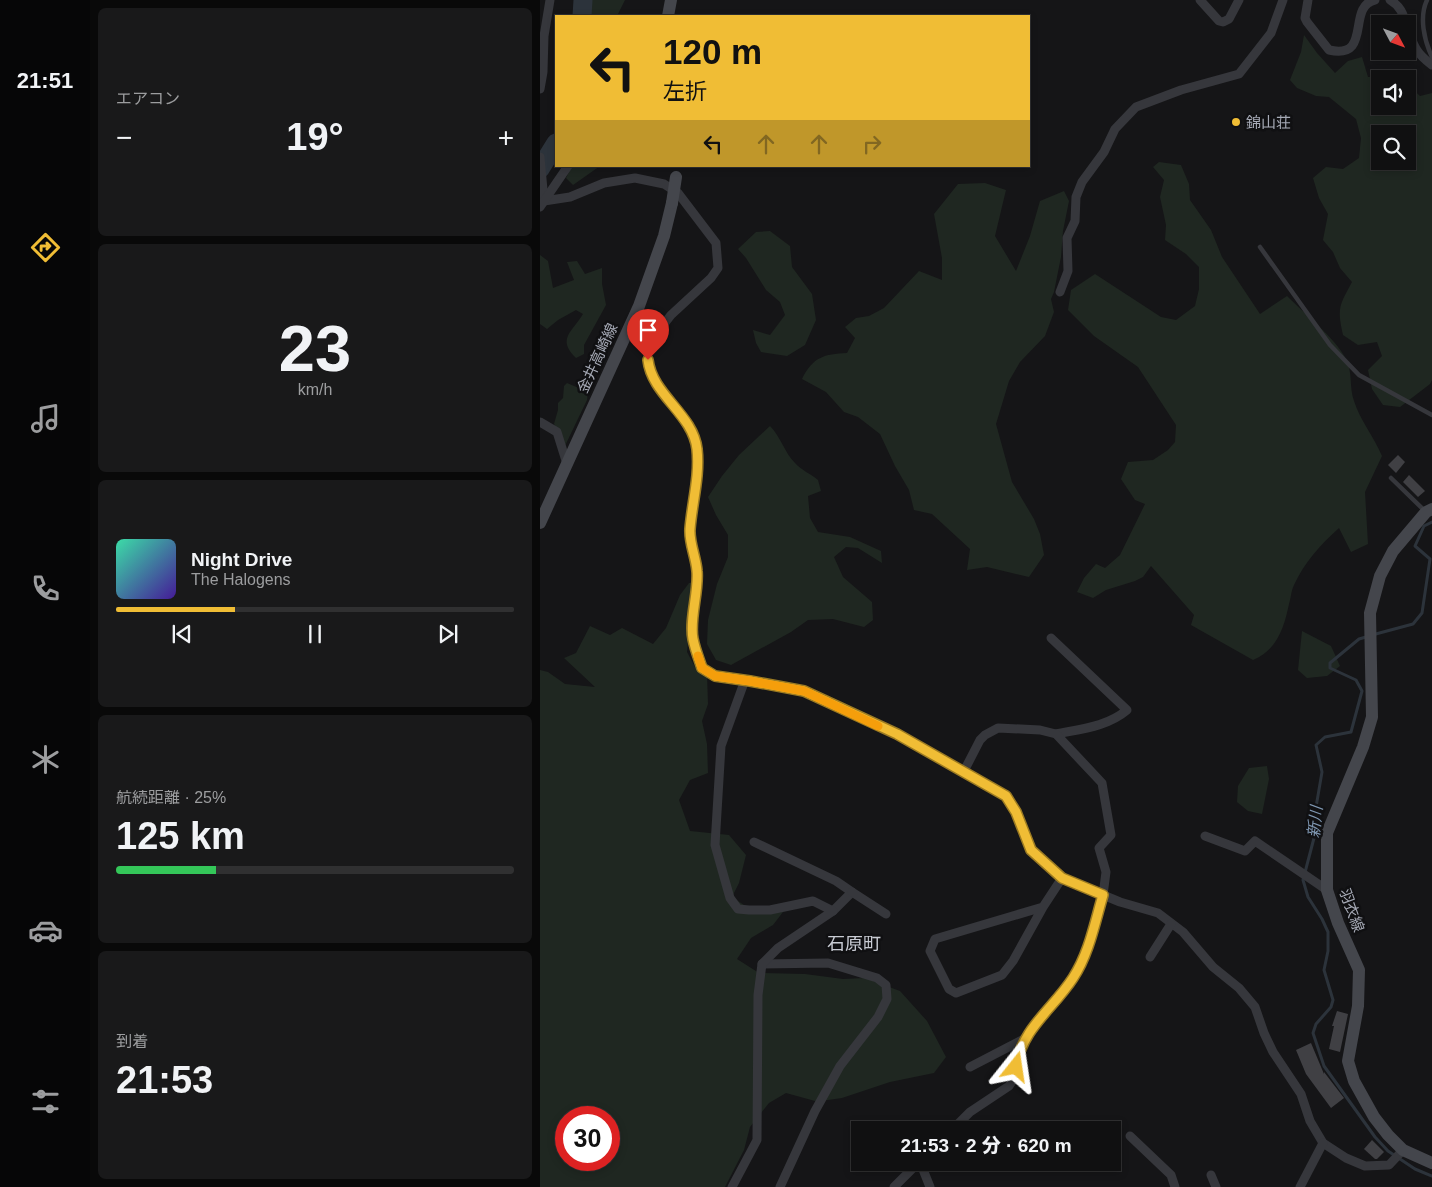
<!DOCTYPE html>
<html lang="ja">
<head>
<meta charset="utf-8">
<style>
  :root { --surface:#101011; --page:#19191a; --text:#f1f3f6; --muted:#9c9d9f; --line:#303031; --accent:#f0bd35 }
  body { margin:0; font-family:Helvetica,"Noto Sans JP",sans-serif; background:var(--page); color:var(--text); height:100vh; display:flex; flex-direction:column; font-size:19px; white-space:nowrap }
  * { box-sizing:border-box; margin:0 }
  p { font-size:16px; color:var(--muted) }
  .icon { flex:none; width:28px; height:28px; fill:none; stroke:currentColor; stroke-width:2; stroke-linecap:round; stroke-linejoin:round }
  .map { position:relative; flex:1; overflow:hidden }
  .drawer { display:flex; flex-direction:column; gap:8px; padding:8px; background:#090909; width:450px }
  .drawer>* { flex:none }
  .guide { position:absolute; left:15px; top:15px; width:475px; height:152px; border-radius:0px; box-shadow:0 2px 8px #0003,0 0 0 1px var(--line); background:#f0bd35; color:#111; overflow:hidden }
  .needle { width:32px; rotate:131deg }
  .tools { position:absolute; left:831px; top:15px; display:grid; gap:10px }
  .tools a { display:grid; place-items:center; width:45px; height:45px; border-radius:0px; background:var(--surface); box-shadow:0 2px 8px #0003,0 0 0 1px var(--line); font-size:25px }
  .speed { position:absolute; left:15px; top:1106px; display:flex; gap:10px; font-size:25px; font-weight:700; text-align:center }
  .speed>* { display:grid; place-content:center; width:65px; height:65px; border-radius:50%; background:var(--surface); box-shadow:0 2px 8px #0003,0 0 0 1px var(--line); line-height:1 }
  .speed .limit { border:8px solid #d22; background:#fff; color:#111 }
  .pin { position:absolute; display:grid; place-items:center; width:42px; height:42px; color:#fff; margin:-51px -21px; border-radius:50% 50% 50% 0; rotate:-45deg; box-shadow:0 0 5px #0007 }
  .pin .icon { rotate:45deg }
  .me { position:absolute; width:55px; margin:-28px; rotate:15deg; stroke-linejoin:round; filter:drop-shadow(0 0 4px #0008) }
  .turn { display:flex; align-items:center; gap:18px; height:105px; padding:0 25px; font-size:22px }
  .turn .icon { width:65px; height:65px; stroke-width:2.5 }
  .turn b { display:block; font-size:35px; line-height:42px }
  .lanes { display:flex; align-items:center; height:48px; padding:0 25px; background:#0003; justify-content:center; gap:25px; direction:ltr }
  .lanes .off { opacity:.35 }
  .big { font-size:38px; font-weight:800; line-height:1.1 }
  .drawer .widget { flex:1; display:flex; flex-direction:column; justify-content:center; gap:8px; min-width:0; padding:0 18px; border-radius:8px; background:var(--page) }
  .drawer .dial { align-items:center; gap:0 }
  .dial b { font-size:65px; line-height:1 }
  .song { display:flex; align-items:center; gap:15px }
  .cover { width:60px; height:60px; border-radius:8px; background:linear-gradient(135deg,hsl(160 70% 55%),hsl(260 70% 35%)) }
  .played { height:5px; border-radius:2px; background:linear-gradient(90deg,var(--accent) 30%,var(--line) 30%) }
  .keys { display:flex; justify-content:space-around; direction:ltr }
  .heat { display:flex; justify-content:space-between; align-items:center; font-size:28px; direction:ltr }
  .charge { height:8px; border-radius:4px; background:linear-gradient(90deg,#34c759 25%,var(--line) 0) }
  .trip { position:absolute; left:311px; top:1121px; width:270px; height:50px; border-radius:0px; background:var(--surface); box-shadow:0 2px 8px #0003,0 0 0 1px var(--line); font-weight:800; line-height:50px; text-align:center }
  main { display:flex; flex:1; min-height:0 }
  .menu { display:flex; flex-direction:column; width:90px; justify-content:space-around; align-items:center; background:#060607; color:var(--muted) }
  .menu .icon { width:35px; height:35px }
  .menu .selected { color:var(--accent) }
  .menu b { font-size:22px; color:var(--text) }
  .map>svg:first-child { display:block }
  .green { fill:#1f2721; fill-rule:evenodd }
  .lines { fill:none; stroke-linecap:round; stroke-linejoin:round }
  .stream { stroke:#2c333b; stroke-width:3 }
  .river { stroke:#2c333b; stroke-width:19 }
  .building { fill:#404044 }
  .lane { stroke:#36373c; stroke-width:4.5 }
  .street { stroke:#36373c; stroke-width:9 }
  .secondary { stroke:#44464c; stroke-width:12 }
  .secondary-bridge { stroke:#44464c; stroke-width:12 }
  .route-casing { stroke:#9c7b22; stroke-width:12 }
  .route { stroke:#f0bd35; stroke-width:9 }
  .slow { stroke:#f59e0b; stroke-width:9 }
  .poi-dot { fill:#f0bd35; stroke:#101012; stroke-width:2 }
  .labels { text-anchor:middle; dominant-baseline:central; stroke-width:5; stroke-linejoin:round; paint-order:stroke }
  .poi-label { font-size:15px; fill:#a7abb7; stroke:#101012; text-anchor:start }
  .street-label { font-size:15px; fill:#a7abb7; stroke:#101012 }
  .water-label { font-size:16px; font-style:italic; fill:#7f97b2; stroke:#101012 }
  .quarter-label { font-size:18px; fill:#c8cbd3; stroke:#101012 }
</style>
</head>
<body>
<main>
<nav class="menu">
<b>21:51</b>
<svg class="icon selected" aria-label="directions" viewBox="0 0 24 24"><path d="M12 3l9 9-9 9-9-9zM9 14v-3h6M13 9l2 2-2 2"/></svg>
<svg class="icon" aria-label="music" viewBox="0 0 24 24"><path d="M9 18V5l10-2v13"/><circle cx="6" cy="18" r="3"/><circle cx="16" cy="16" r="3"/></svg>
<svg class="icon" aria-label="phone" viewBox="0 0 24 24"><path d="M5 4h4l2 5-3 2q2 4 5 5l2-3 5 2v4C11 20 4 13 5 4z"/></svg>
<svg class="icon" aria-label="climate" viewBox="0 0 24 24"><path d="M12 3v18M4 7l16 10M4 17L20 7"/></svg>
<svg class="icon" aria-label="car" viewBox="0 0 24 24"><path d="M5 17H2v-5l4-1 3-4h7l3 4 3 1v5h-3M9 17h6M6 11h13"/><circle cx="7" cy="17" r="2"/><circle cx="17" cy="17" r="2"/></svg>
<svg class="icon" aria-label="filters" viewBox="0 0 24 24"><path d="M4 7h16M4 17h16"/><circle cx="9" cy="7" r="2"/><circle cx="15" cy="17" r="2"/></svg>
</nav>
<section class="drawer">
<div class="widget"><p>エアコン</p>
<div class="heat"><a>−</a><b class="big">19°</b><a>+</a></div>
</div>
<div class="widget dial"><b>23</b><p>km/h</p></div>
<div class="widget">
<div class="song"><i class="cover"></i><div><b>Night Drive</b><p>The Halogens</p></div></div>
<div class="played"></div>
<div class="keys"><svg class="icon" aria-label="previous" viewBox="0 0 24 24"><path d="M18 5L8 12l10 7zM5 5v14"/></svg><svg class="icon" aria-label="pause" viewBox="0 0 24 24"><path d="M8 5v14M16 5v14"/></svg><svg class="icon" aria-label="next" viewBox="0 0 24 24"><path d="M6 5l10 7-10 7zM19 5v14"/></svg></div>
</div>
<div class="widget"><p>航続距離 · 25%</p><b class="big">125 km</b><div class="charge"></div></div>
<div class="widget"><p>到着</p><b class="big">21:53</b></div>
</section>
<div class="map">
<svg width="892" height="1187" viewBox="0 0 892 1187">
  <rect width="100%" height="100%" fill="#151517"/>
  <g class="green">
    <polygon points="52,0 85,0 77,16 50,16"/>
    <path d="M764,35L777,53L795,73L808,61L822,57L828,77L852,76L857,79H840V106H868V85L880,96L892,93V380L890,384L860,407L843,405L832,389L828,370L842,356L837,342L818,345L803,335C797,308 799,306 812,282L800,268L793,252L783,240L788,214L779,198L773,178L786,167L803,169L819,158L821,138L816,119L789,97L776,96L757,88L750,80L761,52ZM840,134H868V161H840Z"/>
    <path d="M619,162L641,165L649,184L650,200L671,230L682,257L720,314L747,296C764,313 796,339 806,359C813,373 809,387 814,401C820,420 834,437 842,456L825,492L828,544L811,552L799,528C781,544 764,563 754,585C751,591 751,598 749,604C744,628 737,650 713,660L651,625L654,615L611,566L603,577L595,581L566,590L553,598L537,592L544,578L556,564L565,568L580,555L605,504L595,500L581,479L588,462L613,460L628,450L635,442L636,425L598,367L554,336L528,310L531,290L555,274L621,317L636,320L655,306L659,289V267L646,254L625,240L626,225L620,197L624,180L613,167Z"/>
    <polygon points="32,166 60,166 33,185 26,178"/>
    <path d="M445,183L466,190L455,236L476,271L490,236L500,201L524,191L529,201L523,231L521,257L514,292L511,299L514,312L505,336L480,362L469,381L456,424L472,482L494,519L500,534L504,555L489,577L447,567L427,570L430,549L392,514L374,510L369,490L355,466L340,434L318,417L304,412L286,392L262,379C273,357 284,354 307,353L315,338L305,327L316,318L329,316L344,308L379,271L402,280V258L394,214L418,184Z"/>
    <polygon points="230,231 250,246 252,267 272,294 276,320 265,345 247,356 221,352 216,343 213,330 230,335 245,315 240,302 226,290 206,258 198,249 216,232"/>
    <path d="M0,255L8,261L13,288L34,280L27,262L37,261L45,274L62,268V284L66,305L44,345V354L36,358C16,339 33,331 43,314L36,310L18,320L7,329L0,324Z"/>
    <polygon points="27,383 48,392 47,400 23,450 18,431 14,424 18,410 18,403 23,398 24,386"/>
    <path d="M230,426C241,437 244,452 255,463C261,470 271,474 278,480L281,491L268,496L270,518L278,532L310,537L341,551L342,563L318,548L306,547L294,557L303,577L332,602L333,620L324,627L293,619L268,620L251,632L191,665L176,660L167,644L168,620L177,584L188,557V535L176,515L168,497L182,476L199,455Z"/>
    <path d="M149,583H154L147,652L155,667L167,674L168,704L162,721L167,744L168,773L150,780L139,800L150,831L189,835L206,855L199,883L192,897L216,913L243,912L233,925L211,938L197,959L219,973L265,974L303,979L325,978L360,991L387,1021L406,1057L394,1073L350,1082L302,1098L288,1100L275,1101L246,1093L229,1103L210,1127L204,1150L185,1187H0V670L8,672L25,684L55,687L24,658L36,653L50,626L70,635L82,628L113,644L126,628L140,595ZM26,1118H69V1160H26Z"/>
    <polygon points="762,631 791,646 800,666 787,676 767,678 758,670"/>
    <polygon points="727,766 729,779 722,814 708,811 697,802 698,786 709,768"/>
  </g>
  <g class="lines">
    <g class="stream">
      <polyline points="832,635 873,624 882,613 890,559 875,546 884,526 892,522"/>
      <polyline points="826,637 819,639 790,663 790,668 816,680 822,691 811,732 785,737 776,745 782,772 775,813 774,838 763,880 768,897 782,919 788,932 788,951 784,970 793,1000 791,1007 776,1024 773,1033 784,1066 835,1137 848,1151 875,1169 892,1176"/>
    </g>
    <g class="river">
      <polyline points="42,16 43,0"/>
      <polyline points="0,169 16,143"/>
    </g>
  </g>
  <g class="building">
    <polygon points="858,455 865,462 856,473 848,465"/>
    <polygon points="869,475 885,491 878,497 863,482"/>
    <polygon points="797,1011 808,1014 800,1052 789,1049 794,1026 792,1026"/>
    <polygon points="771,1043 784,1074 784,1072 804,1098 791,1108 766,1074 756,1050"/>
    <polygon points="832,1140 844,1152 837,1159 835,1159 824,1149"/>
  </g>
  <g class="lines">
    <g class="lane">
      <path d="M887,0C879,17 884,40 892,57"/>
      <polyline points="720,247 790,345 819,375 892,415"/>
      <polyline points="851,478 885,511"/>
    </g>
    <g class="street">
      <polyline points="660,0 679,21 683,22 689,19 699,0"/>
      <path d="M768,0L765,18L767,22L789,50C833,60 806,6 835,0"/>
      <path d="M850,0C860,6 863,13 866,24"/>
      <path d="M868,28C873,46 877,54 892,65"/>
      <polyline points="0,89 3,72 4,36 10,0"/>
      <polyline points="0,157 4,201 30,197 64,183 95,178 124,184 138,193 176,243 178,268 171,278 131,315 117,333 107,350 109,370 119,389 130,401 152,433 157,449 157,473 150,532 157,571 152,638 162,668 175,677 210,681 264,691 357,734 466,796 476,813 491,850 522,878 580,902 618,913 643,932 673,967 699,988 715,1007 724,1033 733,1052 761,1094 770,1121 783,1143 806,1158 825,1166 849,1165 863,1150"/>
      <polyline points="0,207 28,166"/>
      <polyline points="520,292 528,271 527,238 535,221 536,197 542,182 564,152 575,129 596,107 641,90 699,74 731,33 743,0"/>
      <polyline points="0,422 17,432 27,464"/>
      <path d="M511,638L587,710C567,727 540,729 516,734"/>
      <polyline points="665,836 705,851 715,841 787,890"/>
      <polyline points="214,842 296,881 312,892 293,911"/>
      <polyline points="312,892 346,914"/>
      <polyline points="503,907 395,939 390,951 409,989 416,993 462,975 473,961 503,907 522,878"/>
      <polyline points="610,957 631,924"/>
      <polyline points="222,964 288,963 337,978 346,985 347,999 338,1017 300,1066 275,1111 240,1187"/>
      <polyline points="430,1067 484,1039"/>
      <polyline points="412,1130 430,1112 469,1086 475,1077 478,1057 484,1039 533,978 543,961 563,895 566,872 559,848 571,835 562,783 516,734 500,730 458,728 445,735 440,740 423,773"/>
      <polyline points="590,1136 631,1175 635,1187"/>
      <polyline points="380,1162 390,1187"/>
      <polyline points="671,1175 676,1187"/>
      <polyline points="192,1187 217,1140 218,995 222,964 238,948 293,911 273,901 230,910 209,910 198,909 190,898 175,845 181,746 205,680"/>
      <polyline points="354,1187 379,1162"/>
      <polyline points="760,1187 783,1143"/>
    </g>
    <g class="secondary">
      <polyline points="128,16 131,0"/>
      <polyline points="892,509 886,512 853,551 840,576 830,613 832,717 823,747 787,833 787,890 798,923 819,970 818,1006 808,1061 814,1081 834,1117 848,1135 863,1150 892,1163"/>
      <polyline points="0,523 99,306 124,236 132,203"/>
    </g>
    <polyline class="secondary-bridge" points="132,203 136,177"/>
  </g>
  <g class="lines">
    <defs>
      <path id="route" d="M108,360C112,395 153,414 157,449C160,476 152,503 150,529C149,543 156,557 157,571C159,591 149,620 153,639C155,649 159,659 162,668L175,676L210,681L264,691L357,734L466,796L476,812L491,850L522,878L563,895C555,922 549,954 533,978C513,1009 482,1028 476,1067"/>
    </defs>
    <use href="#route" class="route-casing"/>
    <use href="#route" class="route"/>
    <polyline class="slow" points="158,656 162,668 175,676 210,681 264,691 338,726"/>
  </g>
  <circle class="poi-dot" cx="696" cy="122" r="5"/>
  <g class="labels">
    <g class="poi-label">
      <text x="706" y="122">錦山荘</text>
    </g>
    <g class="street-label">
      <text transform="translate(57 358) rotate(-65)">金井高崎線</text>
      <text transform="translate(812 910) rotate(70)">羽衣線</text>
    </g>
    <g class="water-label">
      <text transform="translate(775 822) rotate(-84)">新川</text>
    </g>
    <g class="quarter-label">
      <text x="314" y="944">石原町</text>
    </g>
  </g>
</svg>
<div class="tools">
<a><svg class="needle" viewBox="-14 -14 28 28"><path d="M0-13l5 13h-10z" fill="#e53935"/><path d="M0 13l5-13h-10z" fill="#9c9d9f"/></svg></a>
<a><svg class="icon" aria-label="sound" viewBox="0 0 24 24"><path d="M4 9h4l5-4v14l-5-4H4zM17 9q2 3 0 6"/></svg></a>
<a><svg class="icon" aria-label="search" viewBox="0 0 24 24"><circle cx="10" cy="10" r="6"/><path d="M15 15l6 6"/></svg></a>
</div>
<div class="speed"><div class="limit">30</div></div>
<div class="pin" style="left:108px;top:360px;background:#d93025"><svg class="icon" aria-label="arrive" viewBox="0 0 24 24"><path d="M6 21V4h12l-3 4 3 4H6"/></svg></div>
<svg class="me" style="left:476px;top:1067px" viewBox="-20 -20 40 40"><path d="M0-17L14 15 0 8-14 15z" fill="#f0bd35" stroke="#fff" stroke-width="4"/></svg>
<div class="trip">21:53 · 2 分 · 620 m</div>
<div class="guide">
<div class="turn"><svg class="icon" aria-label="left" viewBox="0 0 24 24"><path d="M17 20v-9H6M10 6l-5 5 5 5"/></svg><div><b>120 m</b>左折</div></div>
<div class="lanes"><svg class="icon" aria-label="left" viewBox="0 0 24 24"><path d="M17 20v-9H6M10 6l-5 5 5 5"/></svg><svg class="icon off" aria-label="ahead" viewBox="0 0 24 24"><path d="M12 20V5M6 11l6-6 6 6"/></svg><svg class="icon off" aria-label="ahead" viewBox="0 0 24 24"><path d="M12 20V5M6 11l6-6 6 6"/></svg><svg class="icon off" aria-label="right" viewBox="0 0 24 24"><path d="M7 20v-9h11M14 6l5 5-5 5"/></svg></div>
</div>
</div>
</main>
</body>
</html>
